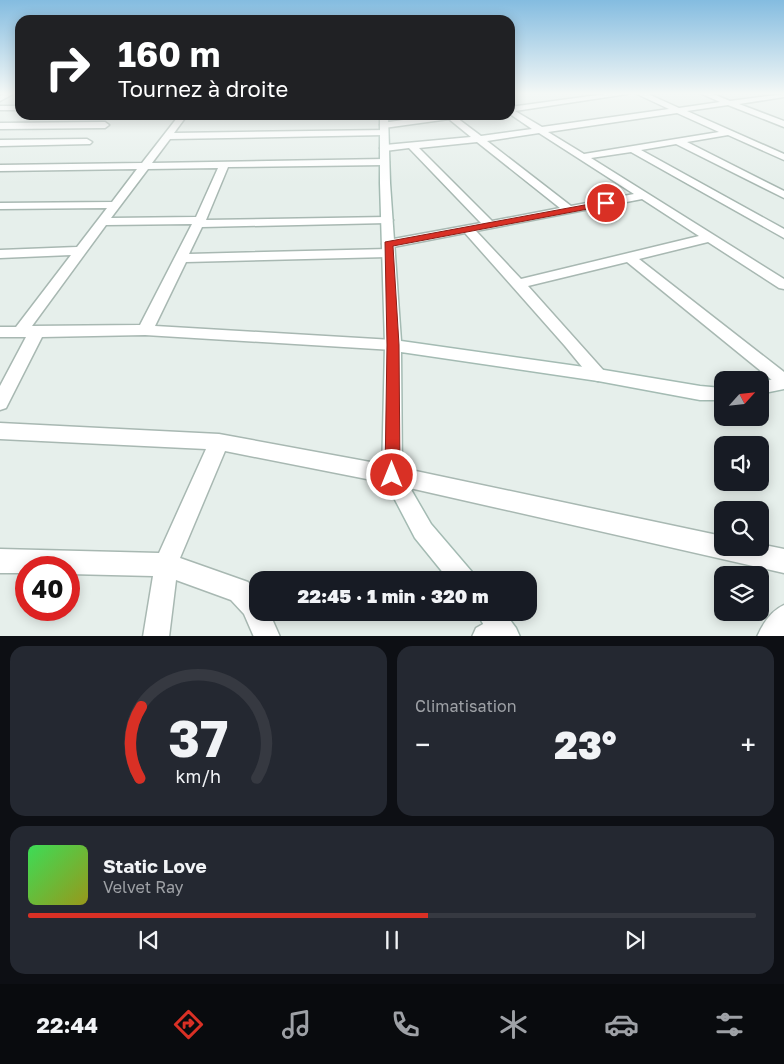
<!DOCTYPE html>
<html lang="fr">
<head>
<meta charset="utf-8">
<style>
  :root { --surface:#171b24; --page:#242831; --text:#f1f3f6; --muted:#9ea1a6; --line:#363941; --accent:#d93025 }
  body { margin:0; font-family:"Golos Text",sans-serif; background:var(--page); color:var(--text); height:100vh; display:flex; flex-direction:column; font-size:19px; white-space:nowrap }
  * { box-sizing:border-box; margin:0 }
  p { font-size:16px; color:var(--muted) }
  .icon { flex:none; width:28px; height:28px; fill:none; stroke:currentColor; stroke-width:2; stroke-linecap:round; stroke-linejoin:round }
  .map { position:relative; height:636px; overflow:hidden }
  .sheet { display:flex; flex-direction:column; gap:10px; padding:10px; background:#0d0f14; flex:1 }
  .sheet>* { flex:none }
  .banner { position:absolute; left:15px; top:15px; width:500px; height:105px; border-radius:15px; box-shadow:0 2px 12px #0003; background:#202124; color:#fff; overflow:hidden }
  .needle { width:32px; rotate:63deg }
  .tools { position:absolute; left:714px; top:371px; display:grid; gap:10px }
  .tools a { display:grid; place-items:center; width:55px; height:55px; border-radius:10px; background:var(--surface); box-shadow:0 2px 12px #0003; font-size:25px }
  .speed { position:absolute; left:15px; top:556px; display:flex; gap:10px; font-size:25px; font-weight:700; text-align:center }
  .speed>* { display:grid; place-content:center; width:65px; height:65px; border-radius:50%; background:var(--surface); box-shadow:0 2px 12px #0003; line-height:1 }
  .speed .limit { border:8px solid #d22; background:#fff; color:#111 }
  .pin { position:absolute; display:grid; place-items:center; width:42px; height:42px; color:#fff; margin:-21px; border:2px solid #fff; border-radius:50%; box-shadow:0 1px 5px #0007 }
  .me { position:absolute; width:55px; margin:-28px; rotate:0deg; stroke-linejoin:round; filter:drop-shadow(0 0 4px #0008) }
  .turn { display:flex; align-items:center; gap:18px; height:105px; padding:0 20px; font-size:22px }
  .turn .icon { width:65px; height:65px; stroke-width:2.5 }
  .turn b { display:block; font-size:35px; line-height:42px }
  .big { font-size:38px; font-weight:800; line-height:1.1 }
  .sheet .card { flex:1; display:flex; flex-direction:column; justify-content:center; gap:8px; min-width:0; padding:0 18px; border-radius:15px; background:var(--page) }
  .sheet .dial { align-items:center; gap:0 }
  .dial svg { height:130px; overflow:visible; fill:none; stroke:var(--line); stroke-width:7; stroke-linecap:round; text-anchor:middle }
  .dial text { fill:var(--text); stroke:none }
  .song { display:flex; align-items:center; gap:15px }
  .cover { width:60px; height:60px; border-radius:8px; background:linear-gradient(135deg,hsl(130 70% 55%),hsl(60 70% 35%)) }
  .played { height:5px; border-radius:2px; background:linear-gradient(90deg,var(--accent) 55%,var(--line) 55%) }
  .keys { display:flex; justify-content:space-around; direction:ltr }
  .heat { display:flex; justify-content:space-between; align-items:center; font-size:28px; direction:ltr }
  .sheet .tiles { flex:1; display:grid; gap:10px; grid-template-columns:1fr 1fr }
  .card:last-child { grid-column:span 2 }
  .trip { position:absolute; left:249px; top:571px; width:288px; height:50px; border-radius:15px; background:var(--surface); box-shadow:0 2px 12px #0003; font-weight:800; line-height:50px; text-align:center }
  .tab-bar { display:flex; height:80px; justify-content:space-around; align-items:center; background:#090b0e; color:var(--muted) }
  .tab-bar .icon { width:35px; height:35px }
  .tab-bar .on { color:var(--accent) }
  .tab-bar b { font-size:22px; color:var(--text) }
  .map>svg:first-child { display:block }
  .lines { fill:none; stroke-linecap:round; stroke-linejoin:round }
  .street-casing { stroke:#a8b8b2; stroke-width:3 }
  .secondary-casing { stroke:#a4bbb3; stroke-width:3 }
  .street { fill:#fff; fill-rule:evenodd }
  .secondary { fill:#fff; fill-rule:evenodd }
  .route { fill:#d93025; stroke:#8d1f18 }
</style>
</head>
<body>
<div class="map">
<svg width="784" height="637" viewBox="0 0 784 637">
  <rect width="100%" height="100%" fill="#e6efeb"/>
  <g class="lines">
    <defs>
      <g id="street">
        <polygon points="3,94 13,94 0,101 0,96"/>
        <path d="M605,94H627L515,111L542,127L669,109L637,94H648L679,108L720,102L702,94H713L730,101L784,94V97L739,104L784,121V127L728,105L687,111L784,154V160L728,135L687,142L784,191V198L676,144L641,150L784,229V238L631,152L591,158L784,279V289L779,288L708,242L639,259L784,372V387L778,385L627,262L528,286L604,371L606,375L604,379L598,381L592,379L565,346L465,233L388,248L382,244L388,240L481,223L409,148L385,151L380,148L385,145L471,137L449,119L384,128L380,125L381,123L441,115H463L457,118L481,136L532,129L510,114V107ZM677,113L719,132L584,154L548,132ZM539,133L634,194L571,206L487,141ZM477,142L560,208L492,221L419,148ZM642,199L699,236L521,279L476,231Z"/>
        <rect x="0" y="106" width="20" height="4"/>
        <path d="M111,115H220L216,117L185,118L174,133L387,130V134L384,135L170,139L152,163L384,159L389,162L384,165L228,167L206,220L387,217L393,220L387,223L202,227L189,254L388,249L394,253L388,257L186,262L155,326L393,340L399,341L401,345L399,349L393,350L145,335L42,337L6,408L0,410V386L26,337H0V327H16L71,255L0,258V250L77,247L107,208L0,209V203L112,202L137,169L0,171V165L142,163L177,118H111ZM218,168L196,217L111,218L148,169ZM192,224L140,325L32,326L106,225Z"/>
        <polygon points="303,115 343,115 339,117 306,118 303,118"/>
        <polygon points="0,123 105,122 109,125 105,128 0,129"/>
        <polygon points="87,139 92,142 90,144 0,146 0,140"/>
        <polygon points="0,423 219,434 392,466 722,536 722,548 760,548 760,544 784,549 784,573 392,484 225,451 180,558 248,582 258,592 258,612 269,612 280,637 254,637 244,614 231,600 176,580 169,637 143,637 153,576 69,574 69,568 26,568 26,573 0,573 0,549 159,553 206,449 0,439"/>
        <path d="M784,605V637H757C763,623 771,611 784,605Z"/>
        <polygon points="499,615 508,619 512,628 508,637 472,637 476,628"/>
      </g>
      <g id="secondary">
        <polygon points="380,115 388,115 390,183 401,341 598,369 700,386 722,388 722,400 700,400 598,381 401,352 402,474 431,524 472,572 476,580 449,580 415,538 382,475 385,345 380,183"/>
        <polygon points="784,377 784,389 760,394 760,382"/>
        <polygon points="476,612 504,612 516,628 520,637 491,637"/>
      </g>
    </defs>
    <use href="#street" class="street-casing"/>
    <use href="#secondary" class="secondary-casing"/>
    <use href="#street" class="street"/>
    <use href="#secondary" class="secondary"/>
  </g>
  <linearGradient id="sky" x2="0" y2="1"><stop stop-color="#84bce0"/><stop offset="0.51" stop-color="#f4f8f6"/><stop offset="1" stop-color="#f4f8f6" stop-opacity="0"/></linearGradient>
  <rect width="784" height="183" fill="url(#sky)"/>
  <polygon class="route" points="606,201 609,201 609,205 393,246 399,345 400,475 398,480 392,482 387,480 385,475 387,345 385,242"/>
</svg>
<div class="tools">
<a><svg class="needle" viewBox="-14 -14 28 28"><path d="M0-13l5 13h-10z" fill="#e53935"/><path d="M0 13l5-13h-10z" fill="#9ea1a6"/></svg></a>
<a><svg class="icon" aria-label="sound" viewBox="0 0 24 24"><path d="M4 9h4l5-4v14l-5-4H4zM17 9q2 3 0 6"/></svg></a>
<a><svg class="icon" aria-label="search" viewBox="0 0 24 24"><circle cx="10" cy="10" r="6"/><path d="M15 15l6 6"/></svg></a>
<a><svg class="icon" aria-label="layers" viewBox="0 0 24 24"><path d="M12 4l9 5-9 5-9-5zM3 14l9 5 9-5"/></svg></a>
</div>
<div class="speed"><div class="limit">40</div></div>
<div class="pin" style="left:606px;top:203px;background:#d93025"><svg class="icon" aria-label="arrive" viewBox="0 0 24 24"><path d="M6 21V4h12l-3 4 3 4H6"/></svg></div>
<svg class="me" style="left:392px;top:475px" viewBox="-20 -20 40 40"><circle r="17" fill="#d93025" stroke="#fff" stroke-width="3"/><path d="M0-11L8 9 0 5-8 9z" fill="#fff"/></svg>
<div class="trip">22:45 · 1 min · 320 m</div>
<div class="banner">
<div class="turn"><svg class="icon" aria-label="right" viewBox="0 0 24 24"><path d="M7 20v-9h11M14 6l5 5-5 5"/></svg><div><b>160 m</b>Tournez à droite</div></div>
</div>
</div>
<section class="sheet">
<div class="tiles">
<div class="card dial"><svg viewBox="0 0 100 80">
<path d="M14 69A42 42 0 1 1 86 69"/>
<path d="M14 69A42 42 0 0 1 15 25" stroke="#d93025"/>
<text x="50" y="56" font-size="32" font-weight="700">37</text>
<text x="50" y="72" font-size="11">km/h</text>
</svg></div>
<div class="card"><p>Climatisation</p>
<div class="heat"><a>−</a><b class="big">23°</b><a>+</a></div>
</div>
<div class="card">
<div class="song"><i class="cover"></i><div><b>Static Love</b><p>Velvet Ray</p></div></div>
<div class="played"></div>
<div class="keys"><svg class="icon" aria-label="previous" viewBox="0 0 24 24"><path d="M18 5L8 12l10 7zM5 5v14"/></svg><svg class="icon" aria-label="pause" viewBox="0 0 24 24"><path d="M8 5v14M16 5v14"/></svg><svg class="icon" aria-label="next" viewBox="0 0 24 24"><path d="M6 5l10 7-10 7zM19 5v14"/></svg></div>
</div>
</div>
</section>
<nav class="tab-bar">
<b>22:44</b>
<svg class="icon on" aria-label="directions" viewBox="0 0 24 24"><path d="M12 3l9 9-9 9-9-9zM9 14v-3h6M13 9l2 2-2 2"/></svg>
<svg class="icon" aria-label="music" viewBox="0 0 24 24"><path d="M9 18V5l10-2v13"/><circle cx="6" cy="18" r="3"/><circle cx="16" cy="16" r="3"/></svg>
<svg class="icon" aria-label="phone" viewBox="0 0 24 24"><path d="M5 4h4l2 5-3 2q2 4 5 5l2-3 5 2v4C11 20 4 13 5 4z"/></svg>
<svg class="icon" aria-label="climate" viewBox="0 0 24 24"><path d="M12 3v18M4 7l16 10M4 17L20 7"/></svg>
<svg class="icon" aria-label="car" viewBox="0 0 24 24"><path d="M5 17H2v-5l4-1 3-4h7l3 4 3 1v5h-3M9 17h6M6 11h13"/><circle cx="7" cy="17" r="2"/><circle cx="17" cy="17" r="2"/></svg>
<svg class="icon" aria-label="filters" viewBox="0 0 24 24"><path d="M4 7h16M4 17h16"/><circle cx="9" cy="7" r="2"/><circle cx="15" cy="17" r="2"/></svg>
</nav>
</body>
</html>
